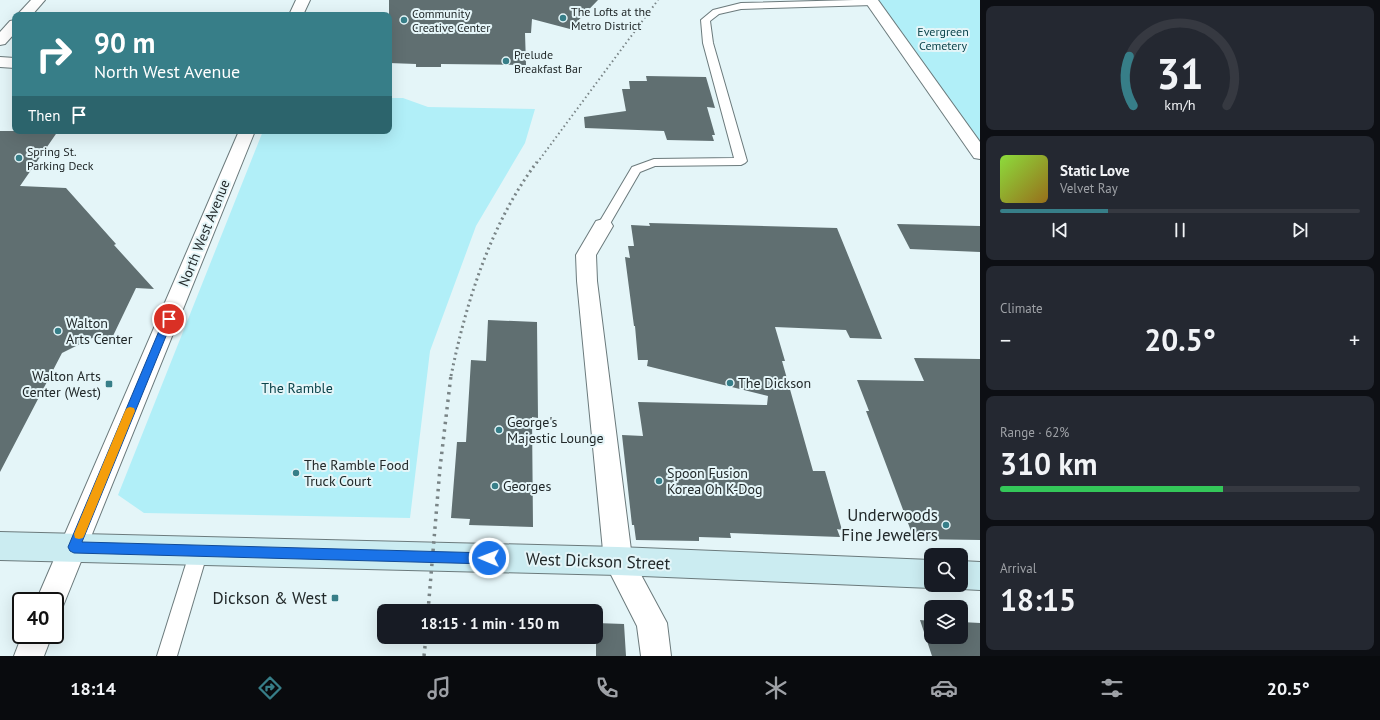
<!DOCTYPE html>
<html lang="en">
<head>
<meta charset="utf-8">
<style>
  :root { --surface:#171b24; --page:#242831; --text:#f1f3f6; --muted:#9ea1a6; --line:#363941; --accent:#377e88 }
  body { margin:0; font-family:"PT Sans",sans-serif; background:var(--page); color:var(--text); height:100vh; display:flex; flex-direction:column; font-size:15px; white-space:nowrap }
  * { box-sizing:border-box; margin:0 }
  p { font-size:13px; color:var(--muted) }
  .icon { flex:none; width:22px; height:22px; fill:none; stroke:currentColor; stroke-width:2; stroke-linecap:round; stroke-linejoin:round }
  .map { position:relative; flex:1; overflow:hidden }
  .side { display:flex; flex-direction:column; gap:6px; padding:6px; background:#0d0f14; width:400px }
  .side>* { flex:none }
  .guide { position:absolute; left:12px; top:12px; width:380px; height:122px; border-radius:8px; box-shadow:0 4px 16px #0002; background:#377e88; color:#fff; overflow:hidden }
  .fabs { position:absolute; left:924px; top:548px; display:grid; gap:8px }
  .fabs a { display:grid; place-items:center; width:44px; height:44px; border-radius:8px; background:var(--surface); box-shadow:0 4px 16px #0002; font-size:20px }
  .speed { position:absolute; left:12px; top:592px; display:flex; gap:8px; font-size:20px; font-weight:700; text-align:center }
  .speed>* { display:grid; place-content:center; width:52px; height:52px; border-radius:50%; background:var(--surface); box-shadow:0 4px 16px #0002; line-height:1 }
  .speed .limit { border:2px solid #111; border-radius:6px; background:#fff; color:#111 }
  .pin { position:absolute; display:grid; place-items:center; width:34px; height:34px; color:#fff; margin:-17px; border:2px solid #fff; border-radius:50%; box-shadow:0 1px 4px #0007 }
  .me { position:absolute; width:44px; margin:-22px; rotate:271deg; stroke-linejoin:round; filter:drop-shadow(0 0 3px #0008) }
  .turn { display:flex; align-items:center; gap:14px; height:84px; padding:0 16px; font-size:18px }
  .turn .icon { width:52px; height:52px; stroke-width:2.5 }
  .turn b { display:block; font-size:28px; line-height:34px }
  .then { display:flex; align-items:center; height:38px; padding:0 16px; background:#0003; gap:8px; font-size:15px }
  .big { font-size:30px; font-weight:700; line-height:1.1 }
  .side .tile { flex:1; display:flex; flex-direction:column; justify-content:center; gap:6px; min-width:0; padding:0 14px; border-radius:8px; background:var(--page) }
  .side .dial { align-items:center; gap:0 }
  .dial svg { height:104px; overflow:visible; fill:none; stroke:var(--line); stroke-width:7; stroke-linecap:round; text-anchor:middle }
  .dial text { fill:var(--text); stroke:none }
  .song { display:flex; align-items:center; gap:12px }
  .cover { width:48px; height:48px; border-radius:6px; background:linear-gradient(135deg,hsl(90 70% 55%),hsl(40 70% 35%)) }
  .played { height:4px; border-radius:2px; background:linear-gradient(90deg,var(--accent) 30%,var(--line) 30%) }
  .keys { display:flex; justify-content:space-around; direction:ltr }
  .heat { display:flex; justify-content:space-between; align-items:center; font-size:22px; direction:ltr }
  .charge { height:6px; border-radius:3px; background:linear-gradient(90deg,#34c759 62%,var(--line) 0) }
  .trip { position:absolute; left:377px; top:604px; width:226px; height:40px; border-radius:8px; background:var(--surface); box-shadow:0 4px 16px #0002; font-weight:700; line-height:40px; text-align:center }
  .menu { display:flex; height:64px; justify-content:space-around; align-items:center; background:#090b0e; color:var(--muted) }
  .menu .icon { width:28px; height:28px }
  .menu .current { color:var(--accent) }
  .menu b { font-size:18px; color:var(--text) }
  main { display:flex; flex:1; min-height:0 }
  .map>svg:first-child { display:block }
  .green { fill:#b1eff8 }
  .building { fill:#606f71 }
  .lines { fill:none; stroke-linecap:round; stroke-linejoin:round }
  .lane-casing { stroke:#6b7a7c; stroke-width:2 }
  .street-casing { stroke:#6b7a7c; stroke-width:2 }
  .secondary-casing { stroke:#6b7a7c; stroke-width:2 }
  .lane { fill:#fff; fill-rule:evenodd }
  .street { fill:#fff; fill-rule:evenodd }
  .secondary { fill:#cbecf1; fill-rule:evenodd }
  .rail-far2 { stroke:#798486; stroke-width:2; stroke-dasharray:1.5 3; stroke-linecap:butt }
  .rail-far1 { stroke:#798486; stroke-width:3; stroke-dasharray:2 3.5; stroke-linecap:butt }
  .rail { stroke:#798486; stroke-width:3.5; stroke-dasharray:2.5 5; stroke-linecap:butt }
  .route { fill:#1a73e8; stroke:#114b97 }
  .slow { fill:#f59e0b }
  .poi-dot { fill:#377e88; stroke:#e4f5f8; stroke-width:1.5 }
  .labels { text-anchor:middle; dominant-baseline:central; stroke-width:4; stroke-linejoin:round; paint-order:stroke }
  .far-poi-label { font-size:12px; fill:#22292a; stroke:#e4f5f8; text-anchor:start }
  .far-park-label { font-size:12px; fill:#0c444b; stroke:#e4f5f8 }
  .street-label { font-size:14px; fill:#22292a; stroke:#e4f5f8 }
  .poi-label { font-size:14px; fill:#22292a; stroke:#e4f5f8; text-anchor:start }
  .park-label { font-size:14px; fill:#0c444b; stroke:#e4f5f8 }
  .near-poi-label { font-size:17px; fill:#22292a; stroke:#e4f5f8; text-anchor:end }
  .near-street-label { font-size:17px; fill:#22292a; stroke:#e4f5f8 }
</style>
</head>
<body>
<main>
<div class="map">
<svg width="980" height="656" viewBox="0 0 980 656">
  <rect width="100%" height="100%" fill="#e4f5f8"/>
  <g class="green">
    <polygon points="871,0 980,0 980,154"/>
    <polygon points="389,98 403,98 428,107 535,109 525,143 476,226 430,351 410,518 144,513 118,495 263,131 389,131"/>
  </g>
  <g class="building">
    <polygon points="389,0 598,0 570,29 532,19 531,33 525,33 526,65 441,64 441,67 416,67 416,64 389,63"/>
    <polygon points="646,76 706,77 715,108 707,107 715,135 712,135 714,141 667,140 664,131 585,128 584,117 626,111 622,89 630,89 629,81 647,81"/>
    <polygon points="0,131 58,131 20,186 66,188 116,244 114,245 154,289 136,288 112,338 92,338 62,353 0,472"/>
    <polygon points="649,223 837,228 882,339 850,338 846,330 775,327 785,361 782,361 813,471 825,471 842,530 837,529 840,537 730,533 731,538 699,537 699,541 636,540 634,525 632,525 622,435 643,436 638,402 767,405 768,396 647,366 648,360 638,360 635,326 634,326 625,257 630,258 628,246 634,246 631,225 650,226"/>
    <polygon points="897,224 980,226 980,252 910,249"/>
    <polygon points="488,320 537,322 538,418 532,417 533,527 469,525 470,519 451,518 457,442 466,442 471,360 486,361"/>
    <polygon points="914,358 980,359 980,540 914,539 866,411 869,411 857,380 924,381"/>
    <polygon points="920,620 931,621 931,637 961,637 961,622 980,623 980,656 932,656"/>
    <polygon points="596,623 624,624 626,656 596,656"/>
  </g>
  <g class="lines">
    <defs>
      <g id="lane">
        <polygon points="854,0 875,0 877,2 873,5 741,9 719,14 710,21 713,43 747,161 745,163 741,165 655,166 640,172 607,229 603,230 599,229 597,226 632,167 654,159 734,158 703,43 701,20 713,10 741,3"/>
        <polygon points="199,542 205,545 208,551 177,656 157,656 190,551 193,545"/>
      </g>
      <g id="street">
        <polygon points="31,0 45,0 32,15 17,15"/>
        <polygon points="296,0 310,0 303,15 289,15"/>
        <polygon points="864,0 878,0 980,142 980,159 974,158"/>
        <polygon points="15,20 15,33 5,44 0,45 0,32 10,21"/>
        <polygon points="0,57 15,58 15,68 0,67"/>
        <polygon points="239,131 255,131 61,611 55,614 55,601 36,601"/>
        <polygon points="603,219 610,221 613,226 596,255 597,281 632,558 667,623 671,656 641,656 637,626 604,561 577,281 576,255 596,221"/>
        <polygon points="22,635 52,635 44,656 14,656"/>
      </g>
      <g id="secondary">
        <polygon points="0,532 618,547 931,560 931,585 939,585 931,588 618,575 0,560"/>
        <polygon points="961,561 980,562 980,590 961,589 951,585 961,585"/>
      </g>
    </defs>
    <use href="#lane" class="lane-casing"/>
    <use href="#street" class="street-casing"/>
    <use href="#secondary" class="secondary-casing"/>
    <use href="#lane" class="lane"/>
    <use href="#street" class="street"/>
    <use href="#secondary" class="secondary"/>
    <polyline class="rail-far2" points="537,163 658,0"/>
    <path class="rail-far1" d="M451,376C466,302 491,223 537,162"/>
    <g class="rail">
      <polyline points="428,611 440,468 451,375"/>
      <polyline points="424,656 426,637"/>
    </g>
  </g>
  <polygon class="route" points="169,315 173,319 82,542 489,553 493,554 495,558 493,562 489,564 74,553 70,551 68,547 164,319"/>
  <polygon class="slow" points="130,407 134,408 135,411 85,534 83,538 79,539 75,538 74,534 125,411 127,408"/>
  <g class="poi-dot">
    <circle cx="563" cy="18" r="4"/>
    <circle cx="404" cy="20" r="4"/>
    <circle cx="506" cy="61" r="4"/>
    <circle cx="19" cy="158" r="4"/>
    <circle cx="58" cy="331" r="4"/>
    <circle cx="730" cy="383" r="4"/>
    <rect x="105" y="380" width="8" height="8" rx="2"/>
    <circle cx="499" cy="430" r="4"/>
    <circle cx="296" cy="473" r="4"/>
    <circle cx="659" cy="481" r="4"/>
    <circle cx="495" cy="486" r="4"/>
    <circle cx="946" cy="525" r="4"/>
    <rect x="331" y="594" width="8" height="8" rx="2"/>
  </g>
  <g class="labels">
    <g class="far-poi-label">
      <text x="571" y="11">The Lofts at the<tspan x="571" dy="14">Metro District</tspan></text>
      <text x="412" y="13">Community<tspan x="412" dy="14">Creative Center</tspan></text>
      <text x="514" y="54">Prelude<tspan x="514" dy="14">Breakfast Bar</tspan></text>
      <text x="27" y="151">Spring St.<tspan x="27" dy="14">Parking Deck</tspan></text>
    </g>
    <g class="far-park-label">
      <text x="943" y="31">Evergreen<tspan x="943" dy="14">Cemetery</tspan></text>
    </g>
    <g class="street-label">
      <text transform="translate(204 233) rotate(-68)">North West Avenue</text>
    </g>
    <g class="poi-label">
      <text x="66" y="323">Walton<tspan x="66" dy="16">Arts Center</tspan></text>
      <text x="101" y="376" text-anchor="end">Walton Arts<tspan x="101" dy="16">Center (West)</tspan></text>
      <text x="738" y="383">The Dickson</text>
      <text x="507" y="422">George's<tspan x="507" dy="16">Majestic Lounge</tspan></text>
      <text x="304" y="465">The Ramble Food<tspan x="304" dy="16">Truck Court</tspan></text>
      <text x="667" y="473">Spoon Fusion<tspan x="667" dy="16">Korea Oh K-Dog</tspan></text>
      <text x="503" y="486">Georges</text>
    </g>
    <g class="park-label">
      <text x="297" y="388">The Ramble</text>
    </g>
    <g class="near-poi-label">
      <text x="938" y="515">Underwoods<tspan x="938" dy="20">Fine Jewelers</tspan></text>
      <text x="327" y="598">Dickson &amp; West</text>
    </g>
    <g class="near-street-label">
      <text transform="translate(598 561) rotate(2)">West Dickson Street</text>
    </g>
  </g>
</svg>
<div class="fabs">
<a><svg class="icon" aria-label="search" viewBox="0 0 24 24"><circle cx="10" cy="10" r="6"/><path d="M15 15l6 6"/></svg></a>
<a><svg class="icon" aria-label="layers" viewBox="0 0 24 24"><path d="M12 4l9 5-9 5-9-5zM3 14l9 5 9-5"/></svg></a>
</div>
<div class="speed"><div class="limit">40</div></div>
<div class="pin" style="left:169px;top:319px;background:#d93025"><svg class="icon" aria-label="arrive" viewBox="0 0 24 24"><path d="M6 21V4h12l-3 4 3 4H6"/></svg></div>
<svg class="me" style="left:489px;top:558px" viewBox="-20 -20 40 40"><circle r="17" fill="#1a73e8" stroke="#fff" stroke-width="3"/><path d="M0-11L8 9 0 5-8 9z" fill="#fff"/></svg>
<div class="trip">18:15 · 1 min · 150 m</div>
<div class="guide">
<div class="turn"><svg class="icon" aria-label="right" viewBox="0 0 24 24"><path d="M7 20v-9h11M14 6l5 5-5 5"/></svg><div><b>90 m</b>North West Avenue</div></div>
<div class="then">Then<svg class="icon" aria-label="arrive" viewBox="0 0 24 24"><path d="M6 21V4h12l-3 4 3 4H6"/></svg></div>
</div>
</div>
<section class="side">
<div class="tile dial"><svg viewBox="0 0 100 80">
<path d="M14 69A42 42 0 1 1 86 69"/>
<path d="M14 69A42 42 0 0 1 11 31" stroke="#377e88"/>
<text x="50" y="56" font-size="32" font-weight="700">31</text>
<text x="50" y="72" font-size="11">km/h</text>
</svg></div>
<div class="tile">
<div class="song"><i class="cover"></i><div><b>Static Love</b><p>Velvet Ray</p></div></div>
<div class="played"></div>
<div class="keys"><svg class="icon" aria-label="previous" viewBox="0 0 24 24"><path d="M18 5L8 12l10 7zM5 5v14"/></svg><svg class="icon" aria-label="pause" viewBox="0 0 24 24"><path d="M8 5v14M16 5v14"/></svg><svg class="icon" aria-label="next" viewBox="0 0 24 24"><path d="M6 5l10 7-10 7zM19 5v14"/></svg></div>
</div>
<div class="tile"><p>Climate</p>
<div class="heat"><a>−</a><b class="big">20.5°</b><a>+</a></div>
</div>
<div class="tile"><p>Range · 62%</p><b class="big">310 km</b><div class="charge"></div></div>
<div class="tile"><p>Arrival</p><b class="big">18:15</b></div>
</section>
</main>
<nav class="menu">
<b>18:14</b>
<svg class="icon current" aria-label="directions" viewBox="0 0 24 24"><path d="M12 3l9 9-9 9-9-9zM9 14v-3h6M13 9l2 2-2 2"/></svg>
<svg class="icon" aria-label="music" viewBox="0 0 24 24"><path d="M9 18V5l10-2v13"/><circle cx="6" cy="18" r="3"/><circle cx="16" cy="16" r="3"/></svg>
<svg class="icon" aria-label="phone" viewBox="0 0 24 24"><path d="M5 4h4l2 5-3 2q2 4 5 5l2-3 5 2v4C11 20 4 13 5 4z"/></svg>
<svg class="icon" aria-label="climate" viewBox="0 0 24 24"><path d="M12 3v18M4 7l16 10M4 17L20 7"/></svg>
<svg class="icon" aria-label="car" viewBox="0 0 24 24"><path d="M5 17H2v-5l4-1 3-4h7l3 4 3 1v5h-3M9 17h6M6 11h13"/><circle cx="7" cy="17" r="2"/><circle cx="17" cy="17" r="2"/></svg>
<svg class="icon" aria-label="filters" viewBox="0 0 24 24"><path d="M4 7h16M4 17h16"/><circle cx="9" cy="7" r="2"/><circle cx="15" cy="17" r="2"/></svg>
<b>20.5°</b>
</nav>
</body>
</html>
